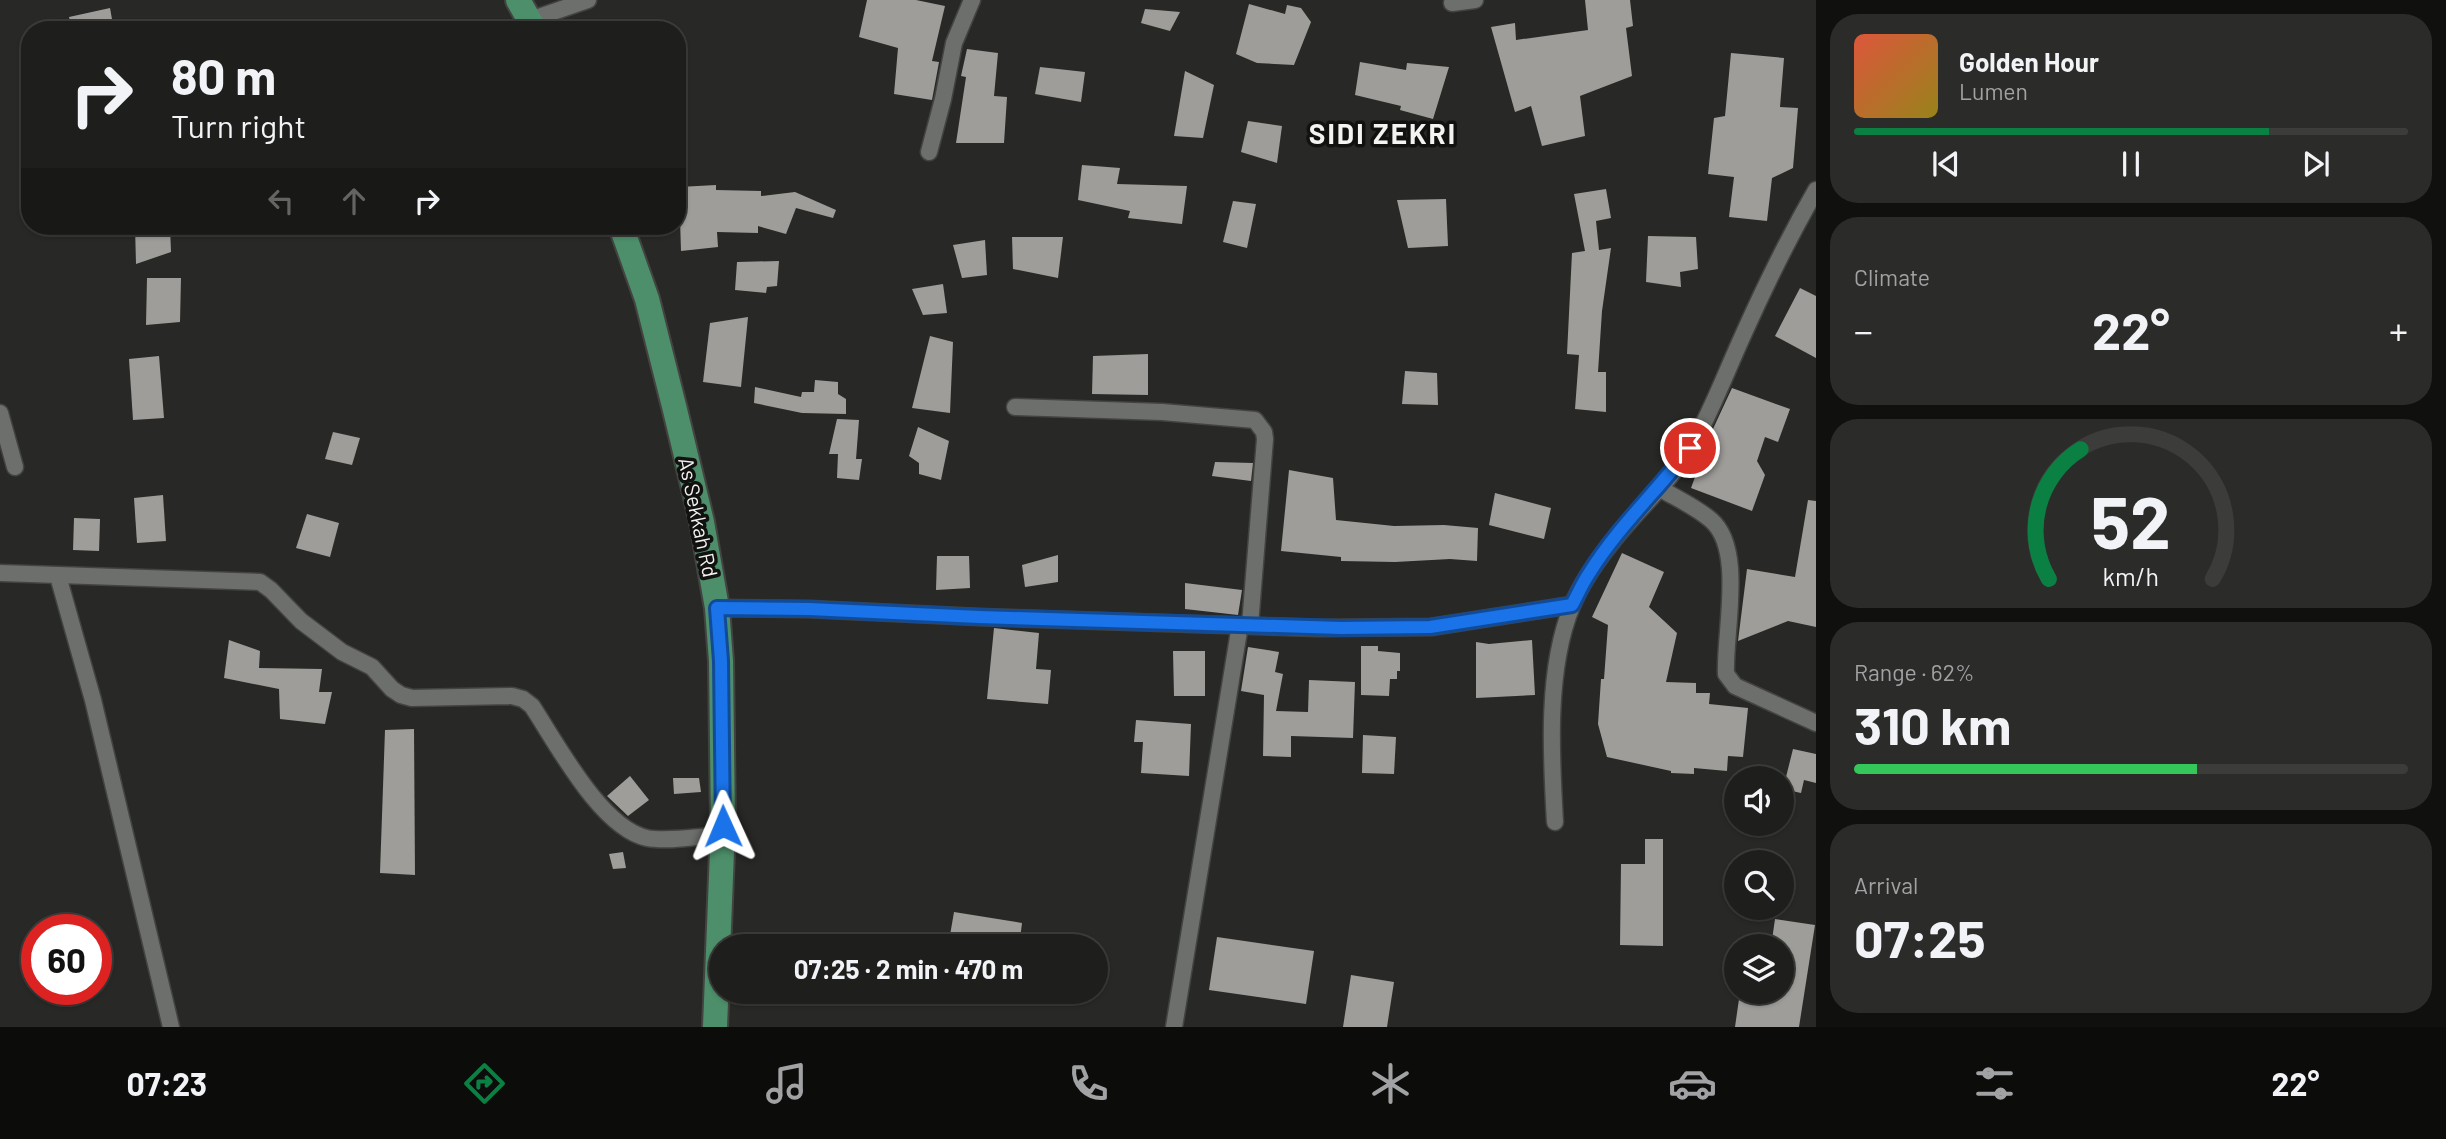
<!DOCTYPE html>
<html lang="en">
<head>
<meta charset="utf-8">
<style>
  :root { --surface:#1e1f1c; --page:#2b2c29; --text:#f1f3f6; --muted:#a1a2a3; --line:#3c3d3b; --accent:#0b8043 }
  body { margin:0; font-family:Barlow,sans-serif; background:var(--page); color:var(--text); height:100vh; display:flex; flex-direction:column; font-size:26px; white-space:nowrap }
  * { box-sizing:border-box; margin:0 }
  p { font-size:23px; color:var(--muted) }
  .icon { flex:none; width:38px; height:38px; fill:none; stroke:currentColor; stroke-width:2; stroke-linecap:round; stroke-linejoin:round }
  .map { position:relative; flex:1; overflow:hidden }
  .side { display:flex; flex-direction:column; gap:14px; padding:14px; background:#10110f; width:630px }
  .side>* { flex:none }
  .hud { position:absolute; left:21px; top:21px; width:665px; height:214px; border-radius:28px; box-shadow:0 2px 5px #0004,0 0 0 2px var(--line); background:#1e1f1c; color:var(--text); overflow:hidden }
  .controls { position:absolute; left:1724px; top:766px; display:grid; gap:14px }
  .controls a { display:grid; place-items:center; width:70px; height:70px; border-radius:50%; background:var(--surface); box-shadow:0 2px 5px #0004,0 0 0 2px var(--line); font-size:35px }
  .speed { position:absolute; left:21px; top:914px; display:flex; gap:14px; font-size:35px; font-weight:700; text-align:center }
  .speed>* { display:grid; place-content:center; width:91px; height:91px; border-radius:50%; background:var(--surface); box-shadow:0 2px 5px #0004,0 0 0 2px var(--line); line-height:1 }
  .speed .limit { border:10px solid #d22; background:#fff; color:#111 }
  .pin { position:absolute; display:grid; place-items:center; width:60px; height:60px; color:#fff; margin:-30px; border:4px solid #fff; border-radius:50%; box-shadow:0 2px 7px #0007 }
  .me { position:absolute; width:77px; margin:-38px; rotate:359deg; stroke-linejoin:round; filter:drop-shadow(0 0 5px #0008) }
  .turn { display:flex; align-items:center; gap:24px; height:147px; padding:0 35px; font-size:32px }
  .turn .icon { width:91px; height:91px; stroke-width:2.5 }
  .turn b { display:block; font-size:49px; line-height:60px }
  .lanes { display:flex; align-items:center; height:66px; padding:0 35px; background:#0003; justify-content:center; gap:35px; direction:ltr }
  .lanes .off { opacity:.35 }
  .big { font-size:52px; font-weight:700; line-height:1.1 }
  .side .card { flex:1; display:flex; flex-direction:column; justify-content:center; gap:10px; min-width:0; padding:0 24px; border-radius:28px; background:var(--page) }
  .side .dial { align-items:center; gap:0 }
  .dial svg { height:182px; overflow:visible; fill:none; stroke:var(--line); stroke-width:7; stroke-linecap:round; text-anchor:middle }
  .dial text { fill:var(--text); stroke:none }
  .song { display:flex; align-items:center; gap:21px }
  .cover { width:84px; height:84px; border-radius:10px; background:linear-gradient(135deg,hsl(10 70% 55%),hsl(50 70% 35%)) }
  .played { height:7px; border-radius:4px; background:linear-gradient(90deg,var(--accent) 75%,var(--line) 75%) }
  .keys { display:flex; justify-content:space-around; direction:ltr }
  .heat { display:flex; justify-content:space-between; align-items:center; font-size:38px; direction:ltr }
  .charge { height:10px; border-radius:5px; background:linear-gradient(90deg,#34c759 62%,var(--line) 0) }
  .trip { position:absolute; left:709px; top:934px; width:399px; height:70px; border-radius:35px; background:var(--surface); box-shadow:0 2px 5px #0004,0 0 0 2px var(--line); font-weight:700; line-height:70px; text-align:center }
  .tab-bar { display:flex; height:112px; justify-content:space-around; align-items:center; background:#0c0c0b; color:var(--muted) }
  .tab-bar .icon { width:49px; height:49px }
  .tab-bar .selected { color:var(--accent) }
  .tab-bar b { font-size:32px; color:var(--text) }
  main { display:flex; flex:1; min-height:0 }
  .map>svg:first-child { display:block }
  .building { fill:#9e9d9a }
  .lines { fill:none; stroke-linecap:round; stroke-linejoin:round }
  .street-casing { stroke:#434441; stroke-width:19 }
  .primary-casing { stroke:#434441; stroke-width:28 }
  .street { stroke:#6d6f6c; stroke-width:16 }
  .primary { stroke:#4d8f6a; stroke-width:24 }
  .route-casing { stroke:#114b97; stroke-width:18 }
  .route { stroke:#1a73e8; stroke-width:12 }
  .labels { text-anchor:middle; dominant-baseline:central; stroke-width:7; stroke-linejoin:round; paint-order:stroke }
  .street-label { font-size:21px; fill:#f3f4f2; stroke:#111110 }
  .district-label { font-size:28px; font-weight:bold; letter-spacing:2px; fill:#f3f4f2; stroke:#111110 }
</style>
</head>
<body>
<main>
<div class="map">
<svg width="1816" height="1027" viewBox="0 0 1816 1027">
  <rect width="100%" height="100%" fill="#282926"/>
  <g class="building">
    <polygon points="867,0 916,0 945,6 932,61 939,62 932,100 894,94 898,48 859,37"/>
    <polygon points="1585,0 1630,0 1633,26 1626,28 1632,76 1580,96 1585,136 1542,146 1531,106 1515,112 1491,27 1515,23 1516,40 1588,30"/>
    <polygon points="1249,4 1285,14 1287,5 1301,8 1311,22 1294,65 1257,63 1236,54"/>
    <polygon points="110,8 114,30 72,30 69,17"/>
    <polygon points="1145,9 1180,12 1170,31 1141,23"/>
    <polygon points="967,49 998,53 994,96 1007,97 1004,143 956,143 966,77 961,76"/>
    <polygon points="1731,53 1784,58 1780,107 1798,108 1793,168 1772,178 1767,221 1729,217 1734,177 1708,174 1714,118 1725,116"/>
    <polygon points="1360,62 1406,70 1407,63 1449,67 1433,119 1400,110 1401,106 1355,95"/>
    <polygon points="1040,67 1085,72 1081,102 1035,94"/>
    <polygon points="1185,71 1214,85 1203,138 1174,136"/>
    <polygon points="1248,121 1282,126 1277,163 1241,152"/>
    <polygon points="1082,165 1120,168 1117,184 1187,186 1182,224 1128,218 1130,211 1078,200"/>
    <polygon points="716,185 716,190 761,191 761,196 795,192 836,210 833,218 796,208 786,234 758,226 758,233 717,232 718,247 681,251 679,187"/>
    <polygon points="1606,189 1611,218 1596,221 1599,250 1611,248 1602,311 1598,372 1606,372 1606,412 1575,409 1579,355 1567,354 1572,253 1585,251 1574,194"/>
    <polygon points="1446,199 1448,246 1408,248 1397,200"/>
    <polygon points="1233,201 1256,204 1247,248 1223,242"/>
    <polygon points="135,226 170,226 171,252 136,264"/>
    <polygon points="1648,236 1696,237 1698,269 1680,272 1681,287 1646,282"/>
    <polygon points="1012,237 1063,237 1058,278 1013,269"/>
    <polygon points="985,240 987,275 962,278 953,245"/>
    <polygon points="779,261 777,286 767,287 766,293 735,290 737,262"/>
    <polygon points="147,278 181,278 180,322 146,325"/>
    <polygon points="943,284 947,313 923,315 912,289"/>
    <polygon points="1800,288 1816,296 1816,358 1775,336"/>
    <polygon points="748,317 741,387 703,382 710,323"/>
    <polygon points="930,336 953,342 950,413 912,408"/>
    <polygon points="1148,354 1148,395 1092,394 1093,356"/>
    <polygon points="159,356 164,418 133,420 129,359"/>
    <polygon points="1405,371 1437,373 1438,405 1402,404"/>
    <polygon points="815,380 838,382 838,394 846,399 846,414 802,413 754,403 755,387 801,397 802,392 814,392"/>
    <polygon points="1732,388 1790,409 1778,442 1765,437 1757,461 1765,475 1752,511 1691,488 1712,431"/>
    <polygon points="837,419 859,420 856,459 862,459 859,480 837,478 838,454 829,454"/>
    <polygon points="918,427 949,441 941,480 919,474 919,463 909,456"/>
    <polygon points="333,432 360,438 352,465 325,459"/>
    <polygon points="1215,462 1253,463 1251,481 1212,476"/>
    <polygon points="1289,470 1333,478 1336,520 1394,526 1444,525 1478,528 1477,561 1450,559 1395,562 1341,561 1341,557 1281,551"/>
    <polygon points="1495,493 1551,508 1544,539 1489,525"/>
    <polygon points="163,495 166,541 137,543 134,498"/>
    <polygon points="1808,500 1816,501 1816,627 1788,621 1738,641 1747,569 1795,577"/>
    <polygon points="307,514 339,523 330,557 296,548"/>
    <polygon points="74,518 100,519 99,551 73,550"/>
    <polygon points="1622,553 1664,572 1649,607 1677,633 1666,682 1696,683 1696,693 1710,693 1709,704 1748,708 1743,757 1728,756 1727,771 1694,768 1694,774 1671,773 1671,771 1607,757 1598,724 1601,679 1604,679 1608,625 1592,617"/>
    <polygon points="1058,555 1058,582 1025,587 1022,565"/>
    <polygon points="937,556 969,556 970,588 936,590"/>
    <polygon points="1185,583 1242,590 1238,615 1185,609"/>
    <polygon points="994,628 1039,633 1036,669 1051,670 1048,704 987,699"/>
    <polygon points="229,640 260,651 259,668 322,669 319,692 332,692 325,724 280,719 279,689 224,678"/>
    <polygon points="1532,640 1535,695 1476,698 1476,642 1489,644"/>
    <polygon points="1361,646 1378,646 1378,651 1400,653 1400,671 1397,671 1397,679 1390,679 1389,696 1361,695"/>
    <polygon points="1248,647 1279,652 1275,672 1283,674 1276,711 1308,712 1309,680 1355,682 1353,738 1291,736 1291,757 1263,756 1264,695 1241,691"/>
    <polygon points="1173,651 1205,651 1205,696 1174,696"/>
    <polygon points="1136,720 1191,724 1189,776 1141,773 1143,742 1134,742"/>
    <polygon points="414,729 415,875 380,873 385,730"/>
    <polygon points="1363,735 1396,737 1394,774 1362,773"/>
    <polygon points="1793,749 1816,754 1816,783 1804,780 1801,793 1783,789"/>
    <polygon points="630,776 649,800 628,816 607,796"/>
    <polygon points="673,778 699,778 701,792 674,794"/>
    <polygon points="1645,839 1663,839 1663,946 1620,945 1621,864 1645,864"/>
    <polygon points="623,852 626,868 613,869 609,854"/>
    <polygon points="954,912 1022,923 1019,947 948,947"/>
    <polygon points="1775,919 1815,925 1799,1027 1735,1027 1740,992 1782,992 1782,947 1771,947"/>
    <polygon points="1217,937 1314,951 1306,1004 1209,990"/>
    <polygon points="1351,975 1394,982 1387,1027 1343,1027"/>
  </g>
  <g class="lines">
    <defs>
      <g id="street">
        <polyline points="1452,3 1475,0"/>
        <polyline points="530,20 588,0"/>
        <polyline points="929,152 943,99 954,43 972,0"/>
        <polyline points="1015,407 1162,412 1255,420 1264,432 1265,439 1250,625"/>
        <polyline points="0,413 15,467"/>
        <path d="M1659,488C1676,498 1696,507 1711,520C1745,549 1724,633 1726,674L1735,686L1816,723"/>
        <path d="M0,573L260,582L271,590L301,621L342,652L372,667L392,689L401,695L412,698L512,696L523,699L532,706C557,744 601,828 647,838C668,842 701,836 723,835"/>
        <polyline points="58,576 93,700 171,1027"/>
        <polyline points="717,608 809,609 979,617 1318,628 1431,627 1572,605"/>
        <path d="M1555,822C1551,755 1546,669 1572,606C1581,584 1594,565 1608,547C1634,512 1671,482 1693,444C1713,408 1727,370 1744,333C1766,284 1789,237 1816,190"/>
        <polyline points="1174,1027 1240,625"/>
      </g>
      <g id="primary">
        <polyline points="518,0 535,30"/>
        <polyline points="621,226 647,299 675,410 702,522 717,608 721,661 723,826 715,1027"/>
      </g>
    </defs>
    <use href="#street" class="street-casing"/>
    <use href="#primary" class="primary-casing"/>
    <use href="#street" class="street"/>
    <use href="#primary" class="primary"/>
  </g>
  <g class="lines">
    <defs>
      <path id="route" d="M723,826L721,661L717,608L809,609L979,617L1341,628L1430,627L1572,605C1578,594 1583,582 1590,572C1618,527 1658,490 1690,448"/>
    </defs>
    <use href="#route" class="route-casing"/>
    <use href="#route" class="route"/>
  </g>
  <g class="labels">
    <g class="street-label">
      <text transform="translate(699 517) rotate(78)">As Sekkah Rd</text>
    </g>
    <g class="district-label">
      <text x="1383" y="133">SIDI ZEKRI</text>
    </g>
  </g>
</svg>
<div class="controls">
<a><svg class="icon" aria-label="sound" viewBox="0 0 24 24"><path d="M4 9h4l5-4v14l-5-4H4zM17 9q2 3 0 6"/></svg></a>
<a><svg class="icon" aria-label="search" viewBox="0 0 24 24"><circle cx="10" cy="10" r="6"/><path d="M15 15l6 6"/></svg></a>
<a><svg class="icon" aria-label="layers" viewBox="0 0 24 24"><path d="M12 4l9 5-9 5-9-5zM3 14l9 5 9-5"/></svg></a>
</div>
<div class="speed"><div class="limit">60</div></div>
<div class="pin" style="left:1690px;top:448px;background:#d93025"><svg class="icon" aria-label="arrive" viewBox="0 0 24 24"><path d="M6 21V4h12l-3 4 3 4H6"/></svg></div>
<svg class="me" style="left:723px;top:826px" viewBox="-20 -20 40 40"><path d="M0-17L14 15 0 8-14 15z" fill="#1a73e8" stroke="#fff" stroke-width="4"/></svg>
<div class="trip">07:25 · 2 min · 470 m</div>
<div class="hud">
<div class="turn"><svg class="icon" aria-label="right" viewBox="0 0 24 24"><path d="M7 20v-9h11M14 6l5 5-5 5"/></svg><div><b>80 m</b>Turn right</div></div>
<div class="lanes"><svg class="icon off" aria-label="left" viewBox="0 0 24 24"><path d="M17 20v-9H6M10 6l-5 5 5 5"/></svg><svg class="icon off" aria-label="ahead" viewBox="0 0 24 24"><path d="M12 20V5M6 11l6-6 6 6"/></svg><svg class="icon" aria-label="right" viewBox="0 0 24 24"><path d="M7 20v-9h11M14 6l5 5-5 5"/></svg></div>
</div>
</div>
<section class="side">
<div class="card">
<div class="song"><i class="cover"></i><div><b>Golden Hour</b><p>Lumen</p></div></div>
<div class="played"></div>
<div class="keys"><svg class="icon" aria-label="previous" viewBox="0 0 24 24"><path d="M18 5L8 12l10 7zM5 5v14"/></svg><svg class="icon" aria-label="pause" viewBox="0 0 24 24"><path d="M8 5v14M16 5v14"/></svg><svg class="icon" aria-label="next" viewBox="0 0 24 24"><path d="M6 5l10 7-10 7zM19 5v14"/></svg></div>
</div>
<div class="card"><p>Climate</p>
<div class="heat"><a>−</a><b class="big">22°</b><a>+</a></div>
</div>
<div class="card dial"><svg viewBox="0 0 100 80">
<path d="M14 69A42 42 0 1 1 86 69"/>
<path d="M14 69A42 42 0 0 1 28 12" stroke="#0b8043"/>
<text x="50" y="56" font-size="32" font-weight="700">52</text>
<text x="50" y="72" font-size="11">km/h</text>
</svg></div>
<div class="card"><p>Range · 62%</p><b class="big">310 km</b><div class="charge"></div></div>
<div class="card"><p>Arrival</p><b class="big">07:25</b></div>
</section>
</main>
<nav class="tab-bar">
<b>07:23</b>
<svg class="icon selected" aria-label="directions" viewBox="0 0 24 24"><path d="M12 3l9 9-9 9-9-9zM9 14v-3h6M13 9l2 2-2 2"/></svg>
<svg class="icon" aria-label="music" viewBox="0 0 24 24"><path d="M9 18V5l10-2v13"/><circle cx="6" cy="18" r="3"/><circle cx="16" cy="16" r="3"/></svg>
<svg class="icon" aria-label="phone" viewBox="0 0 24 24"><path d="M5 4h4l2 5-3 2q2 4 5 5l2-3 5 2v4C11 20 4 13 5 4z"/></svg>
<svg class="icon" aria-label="climate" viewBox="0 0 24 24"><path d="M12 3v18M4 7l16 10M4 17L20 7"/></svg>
<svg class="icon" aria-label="car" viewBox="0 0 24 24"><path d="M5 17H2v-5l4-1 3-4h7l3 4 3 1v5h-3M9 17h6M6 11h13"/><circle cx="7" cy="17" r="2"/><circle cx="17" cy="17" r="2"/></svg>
<svg class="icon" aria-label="filters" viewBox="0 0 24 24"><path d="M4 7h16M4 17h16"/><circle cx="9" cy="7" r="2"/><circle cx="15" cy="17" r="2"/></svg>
<b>22°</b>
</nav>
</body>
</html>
